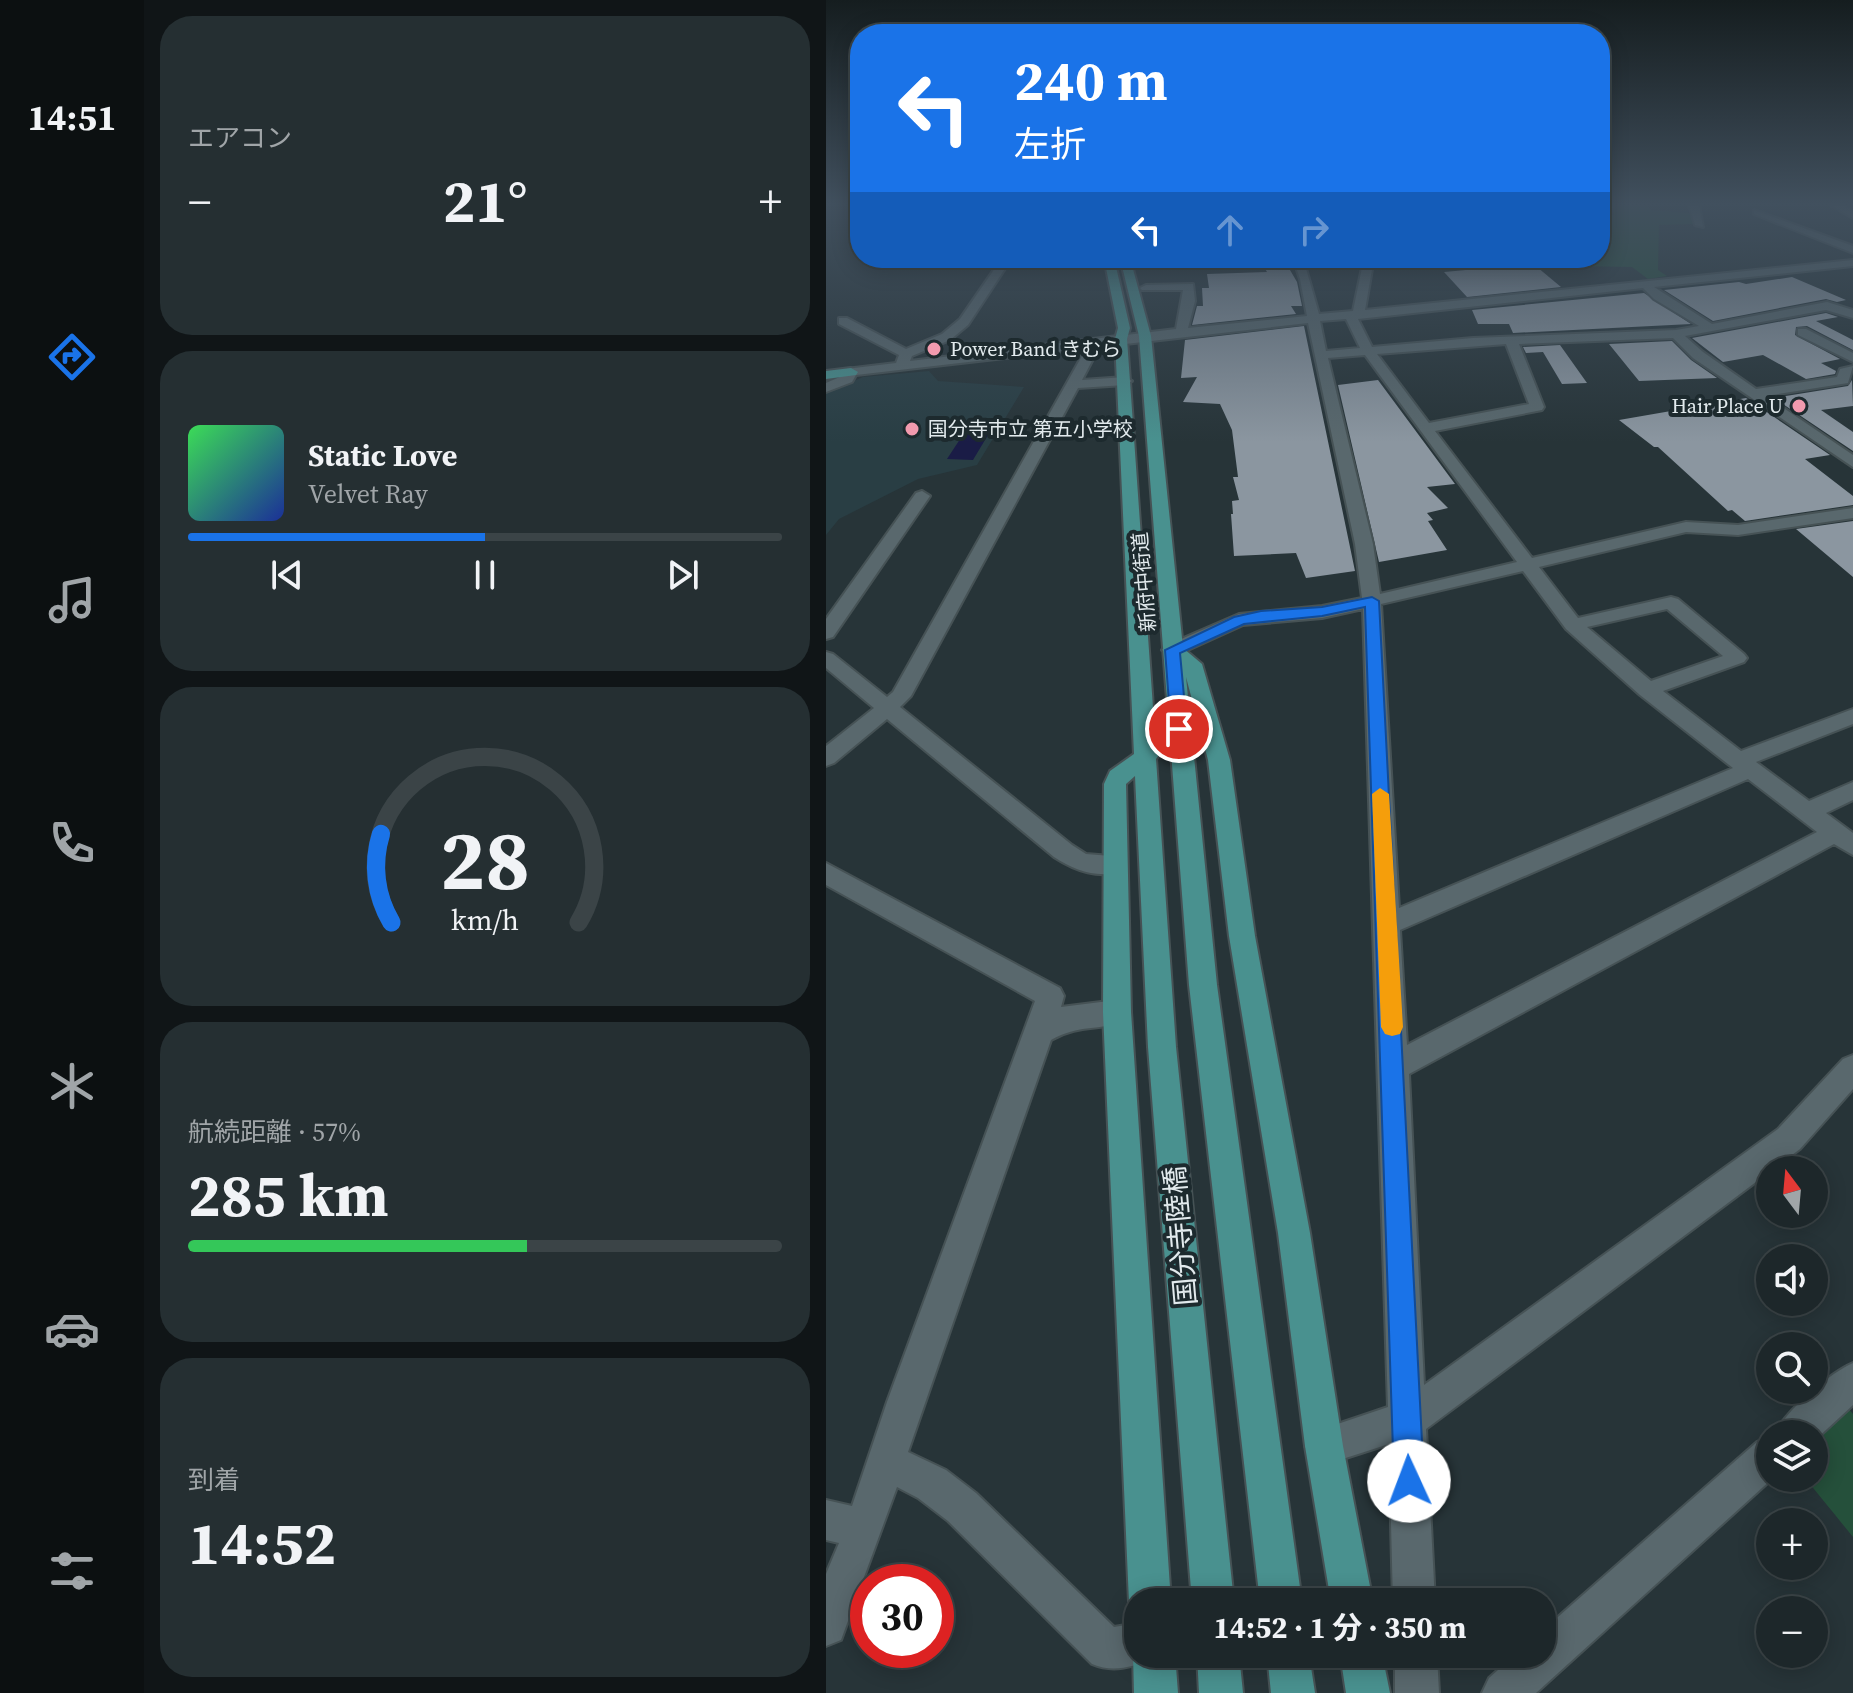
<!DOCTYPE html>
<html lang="ja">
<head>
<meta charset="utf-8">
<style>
  :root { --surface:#1d272a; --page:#252f32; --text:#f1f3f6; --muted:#a0a5a8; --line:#3b4447; --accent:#1a73e8 }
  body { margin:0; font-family:"Source Serif 4","Noto Sans JP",serif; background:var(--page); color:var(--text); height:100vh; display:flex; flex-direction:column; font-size:30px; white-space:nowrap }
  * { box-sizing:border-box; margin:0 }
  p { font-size:26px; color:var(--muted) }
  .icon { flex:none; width:44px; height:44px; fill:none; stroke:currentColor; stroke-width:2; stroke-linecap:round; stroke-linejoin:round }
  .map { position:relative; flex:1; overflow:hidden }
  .side { display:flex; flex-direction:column; gap:16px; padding:16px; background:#101517; width:682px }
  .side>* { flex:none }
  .banner { position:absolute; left:24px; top:24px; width:760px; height:244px; border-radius:32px; box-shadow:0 4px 20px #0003,0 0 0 2px var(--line); background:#1a73e8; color:#fff; overflow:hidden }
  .needle { width:52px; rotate:344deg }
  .tools { position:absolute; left:930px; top:1156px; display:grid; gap:16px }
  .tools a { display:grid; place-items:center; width:72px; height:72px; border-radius:50%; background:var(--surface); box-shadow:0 4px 20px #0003,0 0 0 2px var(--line); font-size:40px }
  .speed { position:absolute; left:24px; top:1564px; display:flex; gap:16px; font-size:40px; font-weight:700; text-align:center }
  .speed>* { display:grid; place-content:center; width:104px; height:104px; border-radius:50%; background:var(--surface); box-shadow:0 4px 20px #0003,0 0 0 2px var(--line); line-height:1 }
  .speed .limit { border:12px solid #d22; background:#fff; color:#111 }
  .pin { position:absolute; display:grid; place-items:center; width:68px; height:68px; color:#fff; margin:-34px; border:4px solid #fff; border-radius:50%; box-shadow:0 2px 8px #0007 }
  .me { position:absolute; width:88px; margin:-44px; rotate:358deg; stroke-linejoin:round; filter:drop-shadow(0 0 6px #0008) }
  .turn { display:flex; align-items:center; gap:28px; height:168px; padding:0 32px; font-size:36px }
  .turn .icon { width:104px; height:104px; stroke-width:2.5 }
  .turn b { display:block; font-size:56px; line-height:68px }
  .lanes { display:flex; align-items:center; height:76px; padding:0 32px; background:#0003; justify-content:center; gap:40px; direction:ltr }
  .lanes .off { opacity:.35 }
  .big { font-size:60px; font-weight:700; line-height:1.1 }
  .side .tile { flex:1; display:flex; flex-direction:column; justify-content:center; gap:12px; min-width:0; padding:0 28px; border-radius:32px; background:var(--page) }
  .side .dial { align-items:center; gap:0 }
  .dial svg { height:208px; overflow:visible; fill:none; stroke:var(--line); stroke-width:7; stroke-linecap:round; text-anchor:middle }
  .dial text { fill:var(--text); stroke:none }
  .song { display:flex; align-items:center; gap:24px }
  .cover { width:96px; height:96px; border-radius:12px; background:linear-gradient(135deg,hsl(130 70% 55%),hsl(230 70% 35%)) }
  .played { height:8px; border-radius:4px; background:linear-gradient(90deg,var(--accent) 50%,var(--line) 50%) }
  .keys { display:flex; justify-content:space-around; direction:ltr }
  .heat { display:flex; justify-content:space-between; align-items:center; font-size:44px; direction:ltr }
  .charge { height:12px; border-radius:6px; background:linear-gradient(90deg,#34c759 57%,var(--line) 0) }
  .trip { position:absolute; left:298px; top:1588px; width:432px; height:80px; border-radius:32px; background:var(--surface); box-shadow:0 4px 20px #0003,0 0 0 2px var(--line); font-weight:700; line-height:80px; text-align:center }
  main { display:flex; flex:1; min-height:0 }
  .menu { display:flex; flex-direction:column; width:144px; justify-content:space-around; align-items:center; background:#0c1011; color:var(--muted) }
  .menu .icon { width:56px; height:56px }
  .menu .current { color:var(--accent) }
  .menu b { font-size:36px; color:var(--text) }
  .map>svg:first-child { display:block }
  .built { fill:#293e44 }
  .green { fill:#25503b }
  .water { fill:#1a1c46 }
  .building { fill:#8b96a0 }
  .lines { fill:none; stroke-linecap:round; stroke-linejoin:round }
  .minor-casing { stroke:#465255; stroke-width:4 }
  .major-casing { stroke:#465255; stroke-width:4 }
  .minor { fill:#59686d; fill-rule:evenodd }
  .major { fill:#49918f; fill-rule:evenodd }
  .route { fill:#1a73e8; stroke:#114b97; stroke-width:2 }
  .slow { fill:#f59e0b }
  .poi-dot { fill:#f29aae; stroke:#1d2a2e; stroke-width:3 }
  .labels { text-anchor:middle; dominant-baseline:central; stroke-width:8; stroke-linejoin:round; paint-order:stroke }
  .far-poi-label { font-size:20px; fill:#e2eaed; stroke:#1d2a2e; text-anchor:start }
  .far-street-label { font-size:20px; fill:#e2eaed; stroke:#1d2a2e }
  .near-street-label { font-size:28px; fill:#e2eaed; stroke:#1d2a2e }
</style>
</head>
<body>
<main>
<nav class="menu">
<b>14:51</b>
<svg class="icon current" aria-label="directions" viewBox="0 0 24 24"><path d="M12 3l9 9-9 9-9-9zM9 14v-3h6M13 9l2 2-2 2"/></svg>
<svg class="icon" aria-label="music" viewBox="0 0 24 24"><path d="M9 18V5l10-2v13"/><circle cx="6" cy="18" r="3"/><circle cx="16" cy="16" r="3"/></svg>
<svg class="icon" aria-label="phone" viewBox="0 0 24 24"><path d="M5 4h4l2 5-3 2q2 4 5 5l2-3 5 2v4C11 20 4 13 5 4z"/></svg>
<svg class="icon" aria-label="climate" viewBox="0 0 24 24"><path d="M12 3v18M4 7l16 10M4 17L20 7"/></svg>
<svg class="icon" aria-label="car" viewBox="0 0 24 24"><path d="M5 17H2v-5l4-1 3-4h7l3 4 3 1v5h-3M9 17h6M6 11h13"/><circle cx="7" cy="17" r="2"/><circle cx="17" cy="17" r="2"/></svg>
<svg class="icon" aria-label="filters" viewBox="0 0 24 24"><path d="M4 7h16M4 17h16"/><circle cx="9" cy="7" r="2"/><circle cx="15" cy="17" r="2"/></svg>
</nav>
<section class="side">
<div class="tile"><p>エアコン</p>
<div class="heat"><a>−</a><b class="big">21°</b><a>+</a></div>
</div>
<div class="tile">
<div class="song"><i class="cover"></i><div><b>Static Love</b><p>Velvet Ray</p></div></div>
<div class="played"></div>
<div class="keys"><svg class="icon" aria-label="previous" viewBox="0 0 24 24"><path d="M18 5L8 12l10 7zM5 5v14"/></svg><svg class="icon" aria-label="pause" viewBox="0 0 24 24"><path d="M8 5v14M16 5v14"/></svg><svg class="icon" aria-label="next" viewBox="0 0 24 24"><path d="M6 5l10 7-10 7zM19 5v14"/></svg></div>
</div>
<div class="tile dial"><svg viewBox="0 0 100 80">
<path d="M14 69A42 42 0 1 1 86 69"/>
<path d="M14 69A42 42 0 0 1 10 35" stroke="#1a73e8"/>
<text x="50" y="56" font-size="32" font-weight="700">28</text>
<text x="50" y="72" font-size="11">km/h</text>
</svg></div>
<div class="tile"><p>航続距離 · 57%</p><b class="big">285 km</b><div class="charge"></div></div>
<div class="tile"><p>到着</p><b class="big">14:52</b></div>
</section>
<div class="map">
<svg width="1027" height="1693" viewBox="0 0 1027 1693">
  <rect width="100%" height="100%" fill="#273438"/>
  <polygon class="built" points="103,371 112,381 198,387 151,465 92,479 13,519 0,535 0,393 37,377"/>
  <g class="green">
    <polygon points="786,205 822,205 824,210 863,213 868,224 833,225 832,270 841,276 822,279 806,267 684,265 645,258 774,258 774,215 788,215"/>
    <polygon points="1014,1399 1027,1414 1027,1537 979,1478 988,1478 988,1434 978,1434"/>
  </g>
  <polygon class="water" points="140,430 165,430 147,460 121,459"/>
  <g class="building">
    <polygon points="433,258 457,258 471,282 476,306 465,306 470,314 366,325 371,306 377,306 376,288 383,288 381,274 441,272"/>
    <polygon points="695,265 699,268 711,267 735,287 641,297 618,272"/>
    <polygon points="966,277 1020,300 1011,302 1000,299 887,321 838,290 913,282 920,284"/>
    <polygon points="818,293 865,324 687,333 683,324 652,324 646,310"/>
    <polygon points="1000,313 1012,317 990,321 1027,340 1027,350 981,326 970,327 969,335 1014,359 995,363 1010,371 1009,374 980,379 937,355 897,362 866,338"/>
    <polygon points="478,326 529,571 480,578 470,553 408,556 405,514 407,514 406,501 413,500 407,477 412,477 406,430 394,404 357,402 371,377 355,378 359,340"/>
    <polygon points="846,341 865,360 891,378 813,381 783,344"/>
    <polygon points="734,345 739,352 761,383 736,384 717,352 700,353 697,347"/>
    <polygon points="552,380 629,484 601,487 622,508 601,513 607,520 602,521 621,550 553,562 512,385"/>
    <polygon points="1026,380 1027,406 995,410 1027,432 1027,451 948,398 1022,386"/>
    <polygon points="920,398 1004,455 979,459 1027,496 1027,505 919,521 906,510 902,511 832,447 828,447 793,420"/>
    <polygon points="1027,521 1027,577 970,529"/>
  </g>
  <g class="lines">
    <defs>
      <g id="minor">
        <polygon points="774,205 787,205 787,208 774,210"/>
        <polygon points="863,205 873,205 877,227 869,225"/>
        <polygon points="1005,205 1017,205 1027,211 1027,218"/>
        <polygon points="928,210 1027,246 1027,253 928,214"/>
        <path d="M176,258H186L142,325L124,340L86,356L84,361L350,329L357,290H316L314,288L320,285L367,284L369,301L362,328L481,316L474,279L467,258H477L493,314L527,311L538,258H548L539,310L1027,260V266L828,287L886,324L1001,302L1027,310V318L1000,310L859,336L877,352L930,389L1011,377L1014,369L1027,366L1022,383L940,396L1027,455V467L867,358L847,338L693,344L718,407L716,410L609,431L706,558L860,522L912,525L1027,508V518L912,535L860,532L713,567L752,618L845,597L852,599L918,654L921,658L918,662L837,691L915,751L1027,709V724L930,762L983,801L1027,782V800L1000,813L1027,833V855L1008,844L583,1074L598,1385L952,1129L1017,1059L1027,1055V1089L974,1149L600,1429L609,1602H567L563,1444L498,1465L485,1459L479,1446L485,1433L562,1407L537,609L496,618L417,625L353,654L346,656L336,650L339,646L413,614L496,606L536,598L529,544L482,323L30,375L26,382L0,392V383L16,376L20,369L70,363L73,355L13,324V318H21L80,349L116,334L134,319ZM817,288L828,299L873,326L850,330L647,338L546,347L532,319ZM520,319L534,348L500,351L494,321ZM680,344L703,404L603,423L551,354ZM539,355L691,562L554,594L547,544L502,358ZM697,571L740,629L814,695L907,768L573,908L555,604ZM841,609L897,656L825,681L761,627ZM922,779L991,832L581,1045L574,930Z"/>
        <polygon points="972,329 980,329 1027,353 1027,362 972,335"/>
        <path d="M256,356L267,359L256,380L299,377L306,381L299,385L252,388L85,696L74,707L246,845L260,854L298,857L301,864L298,871C272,879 250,871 228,857L61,719L8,763L0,766V746L48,708L0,668V652L7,654L61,697L67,692Z"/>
        <polygon points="96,491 104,496 7,637 0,639 0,619 90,493"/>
        <path d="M0,863L234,988L238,996L235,1007L291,1000L301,1003L305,1012L301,1021C273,1031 253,1024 225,1040L82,1452L120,1470L150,1493L288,1627L312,1623V1654H329L327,1659C306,1667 287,1673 266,1664L122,1521L92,1498L71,1487L15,1640L0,1646V1574L13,1543L0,1540V1500L26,1506L61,1402L209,1001L0,885Z"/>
        <path d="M1027,1363V1405L988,1441V1434H949C959,1411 1004,1373 1027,1363Z"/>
        <polygon points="944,1436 944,1478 947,1478 710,1693 656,1693 663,1678 690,1654 716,1654 716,1631 931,1442"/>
        <polygon points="569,1654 611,1654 613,1693 569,1693"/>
      </g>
      <g id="major">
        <polygon points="278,258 288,258 304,328 301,339 330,750 333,755 330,759 350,1047 408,1602 366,1602 322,1047 309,776 300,784 305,1012 345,1602 312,1602 312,1618 303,1602 277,1012 278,784 284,771 308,754 289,339 292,328"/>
        <polygon points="294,258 304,258 325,336 357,648 376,664 404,760 429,936 484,1233 517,1446 547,1602 505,1602 479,1446 452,1233 403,936 382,760 360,677 391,985 476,1602 434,1602 363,985 313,336"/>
        <polygon points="25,368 32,372 30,375 0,379 0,371"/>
        <polygon points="312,1642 312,1654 349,1654 352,1693 308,1693 307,1654"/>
        <polygon points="371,1654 413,1654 417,1693 373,1693"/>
        <polygon points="441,1654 483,1654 489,1693 445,1693"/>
        <polygon points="514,1654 556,1654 564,1693 520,1693"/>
      </g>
    </defs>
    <use href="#minor" class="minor-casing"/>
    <use href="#major" class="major-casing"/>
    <use href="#minor" class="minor"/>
    <use href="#major" class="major"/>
  </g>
  <linearGradient id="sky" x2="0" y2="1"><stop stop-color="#151d1f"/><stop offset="0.46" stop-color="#41505e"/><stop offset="1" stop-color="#41505e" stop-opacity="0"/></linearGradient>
  <rect width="1027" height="442" fill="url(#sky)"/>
  <polygon class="route" points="546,597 553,601 598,1481 593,1491 583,1495 573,1491 568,1481 539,607 496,616 418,624 354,653 361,729 353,734 345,729 339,650 408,617 435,611 496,607"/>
  <polygon class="slow" points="554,788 563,794 577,1027 574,1034 566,1036 559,1034 555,1027 546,794"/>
  <g class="poi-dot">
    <circle cx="108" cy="349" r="8"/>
    <circle cx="973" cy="406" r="8"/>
    <circle cx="86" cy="429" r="8"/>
  </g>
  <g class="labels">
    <g class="far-poi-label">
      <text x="124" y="349">Power Band きむら</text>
      <text x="957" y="406" text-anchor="end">Hair Place U</text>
      <text x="102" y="429">国分寺市立 第五小学校</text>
    </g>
    <g class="far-street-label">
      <text transform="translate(318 582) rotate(-95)">新府中街道</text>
    </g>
    <g class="near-street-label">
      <text transform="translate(354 1236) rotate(-95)">国分寺陸橋</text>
    </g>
  </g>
</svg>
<div class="tools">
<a><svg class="needle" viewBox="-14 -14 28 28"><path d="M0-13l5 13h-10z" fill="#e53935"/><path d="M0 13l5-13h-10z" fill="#a0a5a8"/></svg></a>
<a><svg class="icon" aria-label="sound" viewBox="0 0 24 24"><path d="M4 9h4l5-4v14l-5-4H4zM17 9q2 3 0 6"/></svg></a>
<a><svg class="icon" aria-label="search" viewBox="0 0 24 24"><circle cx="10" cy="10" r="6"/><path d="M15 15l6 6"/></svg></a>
<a><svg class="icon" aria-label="layers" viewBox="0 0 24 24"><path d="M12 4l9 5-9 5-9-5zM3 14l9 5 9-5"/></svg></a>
<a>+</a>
<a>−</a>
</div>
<div class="speed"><div class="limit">30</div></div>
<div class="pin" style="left:353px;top:729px;background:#d93025"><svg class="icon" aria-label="arrive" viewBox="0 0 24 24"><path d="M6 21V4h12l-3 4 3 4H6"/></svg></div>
<svg class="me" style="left:583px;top:1481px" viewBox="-20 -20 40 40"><circle r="19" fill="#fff"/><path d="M0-13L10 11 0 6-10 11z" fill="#1a73e8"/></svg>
<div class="trip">14:52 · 1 分 · 350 m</div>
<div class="banner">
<div class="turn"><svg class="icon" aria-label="left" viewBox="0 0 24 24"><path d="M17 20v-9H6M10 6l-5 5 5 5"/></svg><div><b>240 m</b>左折</div></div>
<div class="lanes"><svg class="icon" aria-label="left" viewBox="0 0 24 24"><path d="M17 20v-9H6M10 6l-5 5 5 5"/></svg><svg class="icon off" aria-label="ahead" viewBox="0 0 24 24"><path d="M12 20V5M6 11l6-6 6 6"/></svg><svg class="icon off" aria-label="right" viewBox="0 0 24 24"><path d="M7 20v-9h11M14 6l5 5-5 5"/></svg></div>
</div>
</div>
</main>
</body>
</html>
